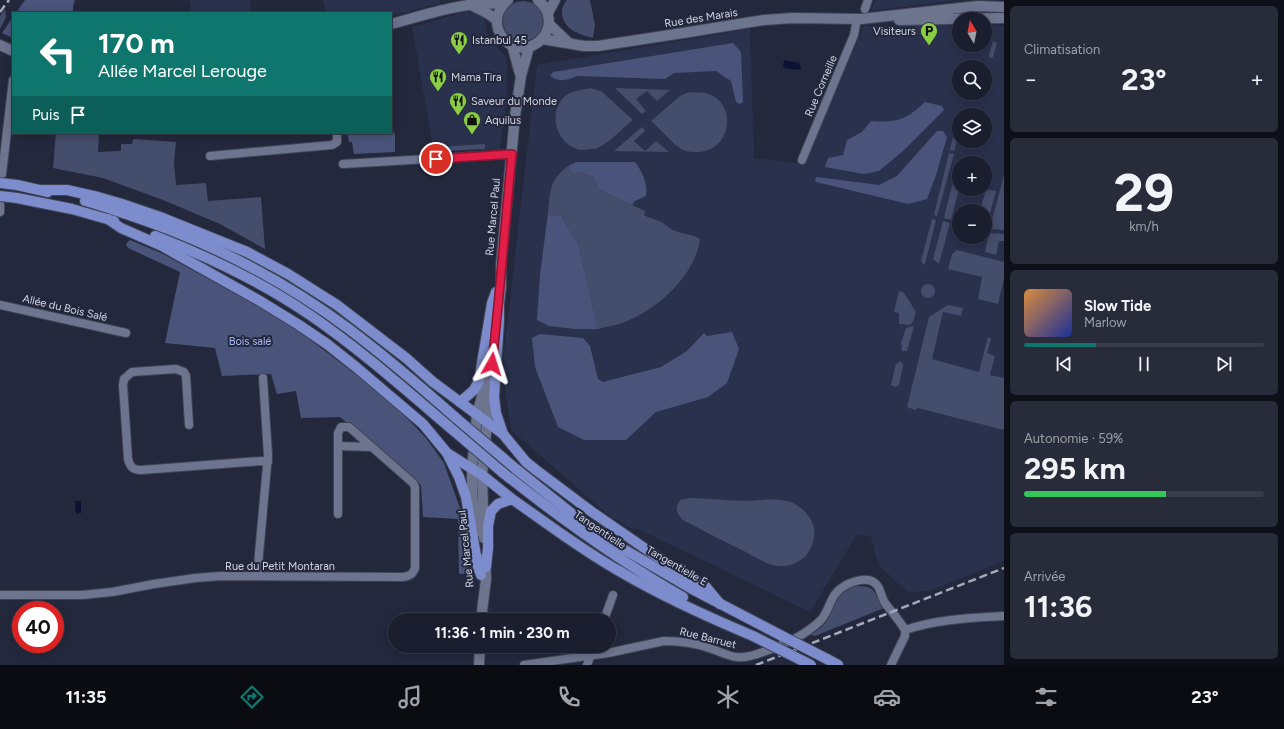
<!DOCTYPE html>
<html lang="fr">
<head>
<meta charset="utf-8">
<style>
  :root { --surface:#1a1e2e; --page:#272b3a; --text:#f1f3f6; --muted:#9fa2aa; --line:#383c4a; --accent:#0f766e }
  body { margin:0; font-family:Figtree,sans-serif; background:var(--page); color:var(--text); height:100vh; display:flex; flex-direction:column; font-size:15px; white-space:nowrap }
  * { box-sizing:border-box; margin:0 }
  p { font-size:13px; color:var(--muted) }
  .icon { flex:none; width:22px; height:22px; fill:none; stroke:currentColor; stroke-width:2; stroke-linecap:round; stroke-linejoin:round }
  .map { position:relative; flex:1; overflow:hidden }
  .details { display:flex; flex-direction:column; gap:6px; padding:6px; background:#0e1019; width:280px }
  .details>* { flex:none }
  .hud { position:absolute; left:12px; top:12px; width:380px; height:122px; border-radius:0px; box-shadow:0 2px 10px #0003,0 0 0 1px var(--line); background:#0f766e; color:#fff; overflow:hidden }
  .needle { width:26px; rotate:350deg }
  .controls { position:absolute; left:952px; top:12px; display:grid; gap:8px }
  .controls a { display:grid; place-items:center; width:40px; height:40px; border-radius:50%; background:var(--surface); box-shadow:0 2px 10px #0003,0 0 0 1px var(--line); font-size:20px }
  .speed { position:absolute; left:12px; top:601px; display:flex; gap:8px; font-size:20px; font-weight:700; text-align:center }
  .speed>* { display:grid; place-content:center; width:52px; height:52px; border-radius:50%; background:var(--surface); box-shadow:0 2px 10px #0003,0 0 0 1px var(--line); line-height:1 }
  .speed .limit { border:6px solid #d22; background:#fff; color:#111 }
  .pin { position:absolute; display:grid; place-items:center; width:34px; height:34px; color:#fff; margin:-17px; border:2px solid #fff; border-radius:50%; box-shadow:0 1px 4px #0007 }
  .me { position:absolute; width:44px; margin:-22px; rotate:6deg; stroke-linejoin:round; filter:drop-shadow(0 0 3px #0008) }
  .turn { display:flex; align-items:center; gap:14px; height:84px; padding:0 20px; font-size:18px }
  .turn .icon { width:52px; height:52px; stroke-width:2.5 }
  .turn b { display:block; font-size:28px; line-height:34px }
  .then { display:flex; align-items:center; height:38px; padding:0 20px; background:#0003; gap:8px; font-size:15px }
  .big { font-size:30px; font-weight:700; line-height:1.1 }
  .details .widget { flex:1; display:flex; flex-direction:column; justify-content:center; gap:6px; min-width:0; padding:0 14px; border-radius:6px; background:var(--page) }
  .details .dial { align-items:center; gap:0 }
  .dial b { font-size:52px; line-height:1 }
  .song { display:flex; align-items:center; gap:12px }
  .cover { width:48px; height:48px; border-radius:6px; background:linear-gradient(135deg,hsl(30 70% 55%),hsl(230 70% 35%)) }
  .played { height:4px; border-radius:2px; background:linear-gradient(90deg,var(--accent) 30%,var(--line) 30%) }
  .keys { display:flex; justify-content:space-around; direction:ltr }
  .heat { display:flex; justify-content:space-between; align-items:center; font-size:22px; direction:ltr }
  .charge { height:6px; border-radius:3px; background:linear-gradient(90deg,#34c759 59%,var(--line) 0) }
  .trip { position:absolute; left:388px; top:613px; width:228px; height:40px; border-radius:20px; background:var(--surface); box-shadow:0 2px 10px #0003,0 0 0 1px var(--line); font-weight:700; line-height:40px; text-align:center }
  .dock { display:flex; height:64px; justify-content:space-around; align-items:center; background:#0a0c12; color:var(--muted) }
  .dock .icon { width:28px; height:28px }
  .dock .current { color:var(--accent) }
  .dock b { font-size:18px; color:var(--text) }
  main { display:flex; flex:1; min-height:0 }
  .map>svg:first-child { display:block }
  .built { fill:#2a314c; fill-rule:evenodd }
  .green { fill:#444d6b }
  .forest { fill:#4a547a }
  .water { fill:#0d1233 }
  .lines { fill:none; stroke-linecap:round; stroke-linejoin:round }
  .street-casing { stroke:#3f4455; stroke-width:10 }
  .secondary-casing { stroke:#3f4455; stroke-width:12 }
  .primary-casing { stroke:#3f4455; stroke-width:12 }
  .street { stroke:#6d748d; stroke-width:8 }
  .secondary { stroke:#6d748d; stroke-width:10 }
  .primary { stroke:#7c8ccc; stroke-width:10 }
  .rail { stroke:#a5a9b9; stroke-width:2.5; stroke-dasharray:8 4; stroke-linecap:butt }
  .primary-bridge-casing { stroke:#3f4455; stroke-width:12; stroke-linecap:butt }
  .primary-bridge { stroke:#7c8ccc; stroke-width:10 }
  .route-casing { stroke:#92132f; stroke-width:10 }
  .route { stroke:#e11d48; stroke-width:7 }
  .labels { text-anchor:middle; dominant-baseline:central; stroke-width:4; stroke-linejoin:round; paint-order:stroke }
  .street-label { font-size:11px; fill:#d2d6e4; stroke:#23283d }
  .poi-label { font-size:11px; fill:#d2d6e4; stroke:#23283d; text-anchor:start }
  .park-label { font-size:11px; fill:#aabcfd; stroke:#23283d }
</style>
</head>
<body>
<main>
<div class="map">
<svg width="1004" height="665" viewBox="0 0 1004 665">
  <rect width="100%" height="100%" fill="#23283d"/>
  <g class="built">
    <polygon points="190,0 250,0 251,13 191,13"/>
    <polygon points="323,0 440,0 440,3 391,16 391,13 326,13"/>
    <polygon points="875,0 956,0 871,11"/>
    <polygon points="465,12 477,13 484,18 488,34 494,44 506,57 507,63 507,98 500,149 434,152 412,27"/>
    <path d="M959,24V45H985V25L1004,26V561L929,591L908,592L879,566L871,537L857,534L810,612L638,529L630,528L610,516L511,430L502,369L537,65L750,29L754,158L804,164L864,26ZM959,67H985V93H959ZM959,115H985V141H959ZM959,163H985V189H959ZM959,211H985V237H959Z"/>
  </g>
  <g class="green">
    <path d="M567,0H590L595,25L593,38C579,34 564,30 562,14C562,8 563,5 567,0Z"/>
    <circle cx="523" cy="21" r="20"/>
    <polygon points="5,9 6,17 0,29 0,16"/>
    <polygon points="993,41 997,43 993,57 990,58 989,56"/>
    <path d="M590,88L601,91L633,120C624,127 609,143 599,147C597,149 593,149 590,149C588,149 584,150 581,150C557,146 547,114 564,97C571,91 581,90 590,88Z"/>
    <polygon points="615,88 670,90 657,101 647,91 636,99 646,111 642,114"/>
    <path d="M689,92C694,93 700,92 705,93C738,100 733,151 698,152C693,152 688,152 683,150C675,146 658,127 651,121L680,96Z"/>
    <polygon points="642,127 645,131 634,141 645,151 656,141 669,152 614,151"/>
    <polygon points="954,132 959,133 959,135 954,151 950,150"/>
    <polygon points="56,133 99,133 98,152 121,151 121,144 132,144 133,139 176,142 174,163 176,185 206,183 208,201 261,197 265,249 220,224 163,200 103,178 53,168"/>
    <polygon points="485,144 485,149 441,151 440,147"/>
    <polygon points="949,153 954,154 937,216 934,215"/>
    <path d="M568,166L573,175L579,172L592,176L600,190L645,211L644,215C649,218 654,219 659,221C664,222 668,228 673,230C682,234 692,234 700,239C695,277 654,313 619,324C612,326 605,327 598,329L578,243L561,216L548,214C550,191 549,181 568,166Z"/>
    <polygon points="957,171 959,171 959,189 951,220 944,218 955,173"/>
    <polygon points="1004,175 1004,230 991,229 990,228"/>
    <polygon points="986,189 996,191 989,217 985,216 985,211 980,211"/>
    <polygon points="932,219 936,220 925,264 924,265 921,261"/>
    <polygon points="943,221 950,223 939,264 933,259"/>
    <polygon points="989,233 1004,234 1004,241 999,241 996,255 985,252"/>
    <polygon points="957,250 1004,262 1004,278 998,304 978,299 982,277 948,269 952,254"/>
    <circle cx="928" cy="291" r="7"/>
    <polygon points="899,291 904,293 916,312 913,322 910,325 899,324 899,313 894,312"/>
    <polygon points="948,305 963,308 961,316 943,312 932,359 979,372 988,337 991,339 987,353 995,356 990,375 1004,378 1004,430 918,408 915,410 907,407 929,317"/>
    <polygon points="914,326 907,351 902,351 901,343 906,328"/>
    <polygon points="901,361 903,365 899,385 896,387 891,385 896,364"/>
    <path d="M689,498C708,498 727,501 747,501C751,501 755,500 759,500C770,499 785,499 795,504C798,505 800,508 802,509C827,529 811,568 779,566C769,566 755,557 746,552C725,542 704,531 683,520C677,513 674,510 680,500Z"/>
    <path d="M855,586C879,586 872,593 884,608L815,636L811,635C817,631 826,624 829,617C838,601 835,593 855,586Z"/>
  </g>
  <g class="forest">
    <polygon points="25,0 75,0 73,6 73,13 16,13"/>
    <polygon points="13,17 13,38 2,33"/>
    <path d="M733,43L741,52L743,102L740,104L736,102L731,81L716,71L674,73L665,79L577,76C566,81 560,82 550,76L553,72Z"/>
    <path d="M925,102L942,106L944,110L903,151L879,171L864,174L825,167L828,158L843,155L847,140L862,132L871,121C897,123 906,120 925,102Z"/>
    <polygon points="391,127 395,135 395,152 354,154 352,142 349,142 347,133 391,133"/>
    <polygon points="937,131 943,131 947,137 936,175 927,199 908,204 816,182 815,179 817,177 879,185 897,176"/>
    <path d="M576,162H635C642,171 648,184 646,196L635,201L632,205L600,190L592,176L579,172L573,175L568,166Z"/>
    <polygon points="548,214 561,216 578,243 598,329 575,329 549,326 537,320 540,274"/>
    <polygon points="130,240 161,253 273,314 308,338 375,389 402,413 426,438 444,463 467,528 474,573 459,574 458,519 423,517 421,485 340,417 301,418 296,391 277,394 271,374 222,376 215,348 165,343 180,272 128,248 126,244"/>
    <polygon points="732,332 739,349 727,383 708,397 656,412 626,440 584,440 558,427 535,367 532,338 540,334 583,338 590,346 598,379 603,382 661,367 687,351 704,333 707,336"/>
  </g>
  <g class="water">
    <polygon points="784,60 799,63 801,68 799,70 783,68"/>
    <polygon points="75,501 81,501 81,513 76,514"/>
  </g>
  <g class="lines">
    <defs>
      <g id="street">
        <polyline points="865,9 868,0"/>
        <polyline points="210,156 332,145 337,142 337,133"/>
        <polyline points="802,160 854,35 857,19"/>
        <polyline points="343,164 512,154"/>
        <polyline points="2,174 13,80"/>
        <polyline points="0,212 0,204"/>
        <polyline points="0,305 126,333"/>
        <path d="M189,425L186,376L184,372L176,369L132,372L124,379L123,385L128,459C130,467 133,470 141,470L261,461L268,462"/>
        <polyline points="338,446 371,447"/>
        <polyline points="257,576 268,455 263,378"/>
        <path d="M0,595H82L112,592L154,584L195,578L221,576L403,577C410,576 413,574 415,568V487L413,483L349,427H341L338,433V514"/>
        <polyline points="604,620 613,595"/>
        <path d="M524,665L608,653L664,641C679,641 695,643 709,648C725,653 733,660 750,656C775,649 801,639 820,621C829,612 829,600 837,592C844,584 866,574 876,584C881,589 881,597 885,603C892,612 899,620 905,630C937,619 971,618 1004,616"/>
        <polyline points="587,665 594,646"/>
        <polyline points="891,665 905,636 905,630"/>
      </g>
      <g id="secondary">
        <path d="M508,0C501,6 496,15 497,24C498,32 502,38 508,43C536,61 565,22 538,0"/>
        <polyline points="469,4 487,13 497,20"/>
        <polyline points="548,13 555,0"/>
        <polyline points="899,20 1004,18"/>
        <path d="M391,24C428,14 465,1 503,4"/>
        <polyline points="549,24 569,43"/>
        <polyline points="542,39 584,46 598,46 683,33 764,20 793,18 861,19 978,6 1004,7"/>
        <polyline points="0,45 13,51"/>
        <polyline points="512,45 520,74"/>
        <polyline points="498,313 501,288 501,265 515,116 521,76 529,47"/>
        <polyline points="476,532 472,493 472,469 477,414 484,389 490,344"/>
        <polyline points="484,538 482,475 491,381"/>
        <polyline points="481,620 486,579 485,558"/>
        <polyline points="479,665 480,646"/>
      </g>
      <g id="primary">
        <polyline points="17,185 48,192"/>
        <polyline points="43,190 67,190 98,197 122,204 160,217 247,252 288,274 337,305 406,358 433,382 460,402 474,390 479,381 492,303 496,292"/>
        <polyline points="17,198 72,209 114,221"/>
        <path d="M85,201C100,205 114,210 129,215C207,241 282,279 349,329C386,357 421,387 456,418"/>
        <polyline points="108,219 121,228 162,246 260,301 299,325 327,344 356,367 423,424 447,453 459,477 466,497 478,567 481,575"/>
        <path d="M155,236C209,257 262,282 310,315C361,350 407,391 454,431"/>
        <polyline points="499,306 499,321 494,397 496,413 503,434 526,462 536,470 592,512 653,554 706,587 720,604"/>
        <polyline points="460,402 503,434"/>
        <polyline points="447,453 482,475 512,499"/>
        <polyline points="516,469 571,513 620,547 692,589 784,637"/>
        <path d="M502,472C560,518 619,561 683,597"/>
        <path d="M486,567L488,548V526L491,511L498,504L512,499C548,524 583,551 621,572C663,597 708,617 753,636"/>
        <polyline points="827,659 838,665"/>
      </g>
    </defs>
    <use href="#street" class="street-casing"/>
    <use href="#secondary" class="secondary-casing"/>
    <use href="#primary" class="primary-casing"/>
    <use href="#street" class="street"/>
    <use href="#secondary" class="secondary"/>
    <use href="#primary" class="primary"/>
    <g class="rail">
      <polyline points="0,12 9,0"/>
      <polyline points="756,665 1004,568"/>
    </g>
    <defs>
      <g id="primary-bridge">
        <polyline points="0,183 17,185"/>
        <polyline points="0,196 17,198"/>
        <polyline points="456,418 516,469"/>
        <polyline points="454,431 502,472"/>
        <polyline points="753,636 811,665"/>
        <polyline points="784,637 827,659"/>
      </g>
    </defs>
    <use href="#primary-bridge" class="primary-bridge-casing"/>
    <use href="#primary-bridge" class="primary-bridge"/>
  </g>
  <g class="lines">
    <defs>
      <path id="route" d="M436,159L512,154C505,224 500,294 492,364"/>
    </defs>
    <use href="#route" class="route-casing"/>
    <use href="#route" class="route"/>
  </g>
  <defs>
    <symbol id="parking-pin" viewBox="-11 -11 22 30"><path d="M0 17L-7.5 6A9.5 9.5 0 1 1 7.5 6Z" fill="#8bce46" stroke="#23283d"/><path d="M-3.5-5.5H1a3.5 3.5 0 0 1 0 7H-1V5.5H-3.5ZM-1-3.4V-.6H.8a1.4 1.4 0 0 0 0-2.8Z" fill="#111"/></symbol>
    <symbol id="restaurant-pin" viewBox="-11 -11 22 30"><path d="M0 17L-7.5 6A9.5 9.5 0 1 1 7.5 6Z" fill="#8bce46" stroke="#23283d"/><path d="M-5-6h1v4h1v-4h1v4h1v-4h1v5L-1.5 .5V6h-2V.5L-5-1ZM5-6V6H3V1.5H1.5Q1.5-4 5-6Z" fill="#111"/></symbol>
    <symbol id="shop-pin" viewBox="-11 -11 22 30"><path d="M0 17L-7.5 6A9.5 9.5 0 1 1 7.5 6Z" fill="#8bce46" stroke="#23283d"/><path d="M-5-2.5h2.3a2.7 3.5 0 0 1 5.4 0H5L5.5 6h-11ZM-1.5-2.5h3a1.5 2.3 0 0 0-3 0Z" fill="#111"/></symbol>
  </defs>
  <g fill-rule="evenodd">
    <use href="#parking-pin" x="919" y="21" width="20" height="27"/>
    <use href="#restaurant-pin" x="449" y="30" width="20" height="27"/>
    <use href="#restaurant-pin" x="428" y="67" width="20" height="27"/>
    <use href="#restaurant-pin" x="448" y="91" width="20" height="27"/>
    <use href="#shop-pin" x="462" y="110" width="20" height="27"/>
  </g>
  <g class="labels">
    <g class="street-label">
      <text transform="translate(701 18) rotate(-9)">Rue des Marais</text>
      <text transform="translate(821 86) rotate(-67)">Rue Corneille</text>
      <text transform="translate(493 217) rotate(-85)">Rue Marcel Paul</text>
      <text transform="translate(65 308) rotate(13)">Allée du Bois Salé</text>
      <text transform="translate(600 530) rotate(34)">Tangentielle</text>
      <text transform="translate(466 549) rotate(-96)">Rue Marcel Paul</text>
      <text x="280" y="566">Rue du Petit Montaran</text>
      <text transform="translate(677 566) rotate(30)">Tangentielle E</text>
      <text transform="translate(708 638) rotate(14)">Rue Barruet</text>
    </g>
    <g class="poi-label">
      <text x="916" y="31" text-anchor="end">Visiteurs</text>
      <text x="472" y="40">Istanbul 45</text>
      <text x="451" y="77">Mama Tira</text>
      <text x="471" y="101">Saveur du Monde</text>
      <text x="485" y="120">Aquilus</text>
    </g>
    <g class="park-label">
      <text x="250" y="341">Bois salé</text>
    </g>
  </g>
</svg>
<div class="controls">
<a><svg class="needle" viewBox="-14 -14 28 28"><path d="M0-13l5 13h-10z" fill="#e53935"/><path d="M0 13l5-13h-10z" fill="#9fa2aa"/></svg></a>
<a><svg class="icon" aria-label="search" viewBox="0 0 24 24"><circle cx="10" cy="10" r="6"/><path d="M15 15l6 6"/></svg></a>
<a><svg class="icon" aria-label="layers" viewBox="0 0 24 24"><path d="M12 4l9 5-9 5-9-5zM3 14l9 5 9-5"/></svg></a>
<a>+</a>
<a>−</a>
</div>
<div class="speed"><div class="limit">40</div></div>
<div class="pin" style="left:436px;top:159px;background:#d93025"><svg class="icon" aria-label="arrive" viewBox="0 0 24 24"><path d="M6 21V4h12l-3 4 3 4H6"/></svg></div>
<svg class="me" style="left:492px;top:364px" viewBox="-20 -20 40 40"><path d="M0-17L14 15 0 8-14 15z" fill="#e11d48" stroke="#fff" stroke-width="4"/></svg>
<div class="trip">11:36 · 1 min · 230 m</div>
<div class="hud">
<div class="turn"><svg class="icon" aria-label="left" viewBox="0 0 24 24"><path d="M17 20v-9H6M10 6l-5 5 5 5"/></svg><div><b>170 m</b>Allée Marcel Lerouge</div></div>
<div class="then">Puis<svg class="icon" aria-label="arrive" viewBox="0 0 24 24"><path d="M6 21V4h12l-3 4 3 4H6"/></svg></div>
</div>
</div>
<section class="details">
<div class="widget"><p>Climatisation</p>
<div class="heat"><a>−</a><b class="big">23°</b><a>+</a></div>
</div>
<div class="widget dial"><b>29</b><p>km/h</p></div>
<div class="widget">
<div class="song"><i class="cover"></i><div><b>Slow Tide</b><p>Marlow</p></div></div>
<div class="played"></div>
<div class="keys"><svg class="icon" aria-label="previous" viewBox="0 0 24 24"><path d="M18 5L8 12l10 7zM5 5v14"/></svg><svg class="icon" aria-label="pause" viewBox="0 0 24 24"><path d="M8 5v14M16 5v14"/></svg><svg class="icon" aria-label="next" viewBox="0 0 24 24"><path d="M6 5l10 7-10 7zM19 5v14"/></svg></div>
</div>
<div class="widget"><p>Autonomie · 59%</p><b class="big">295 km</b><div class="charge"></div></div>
<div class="widget"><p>Arrivée</p><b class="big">11:36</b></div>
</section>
</main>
<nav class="dock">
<b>11:35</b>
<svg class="icon current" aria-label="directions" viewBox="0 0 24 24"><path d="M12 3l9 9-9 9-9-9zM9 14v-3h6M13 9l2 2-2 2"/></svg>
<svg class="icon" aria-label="music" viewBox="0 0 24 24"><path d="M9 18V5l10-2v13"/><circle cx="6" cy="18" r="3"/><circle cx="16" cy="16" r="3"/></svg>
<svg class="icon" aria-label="phone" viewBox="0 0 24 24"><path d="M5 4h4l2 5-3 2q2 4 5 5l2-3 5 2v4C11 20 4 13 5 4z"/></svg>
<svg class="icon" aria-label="climate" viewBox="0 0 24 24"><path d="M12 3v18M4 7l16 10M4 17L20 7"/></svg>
<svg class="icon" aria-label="car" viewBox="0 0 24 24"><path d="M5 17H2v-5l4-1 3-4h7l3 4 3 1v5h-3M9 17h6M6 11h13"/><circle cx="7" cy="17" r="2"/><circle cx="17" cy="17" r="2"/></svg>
<svg class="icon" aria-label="filters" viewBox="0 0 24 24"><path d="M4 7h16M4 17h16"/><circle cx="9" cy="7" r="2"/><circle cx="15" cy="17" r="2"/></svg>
<b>23°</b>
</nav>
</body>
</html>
